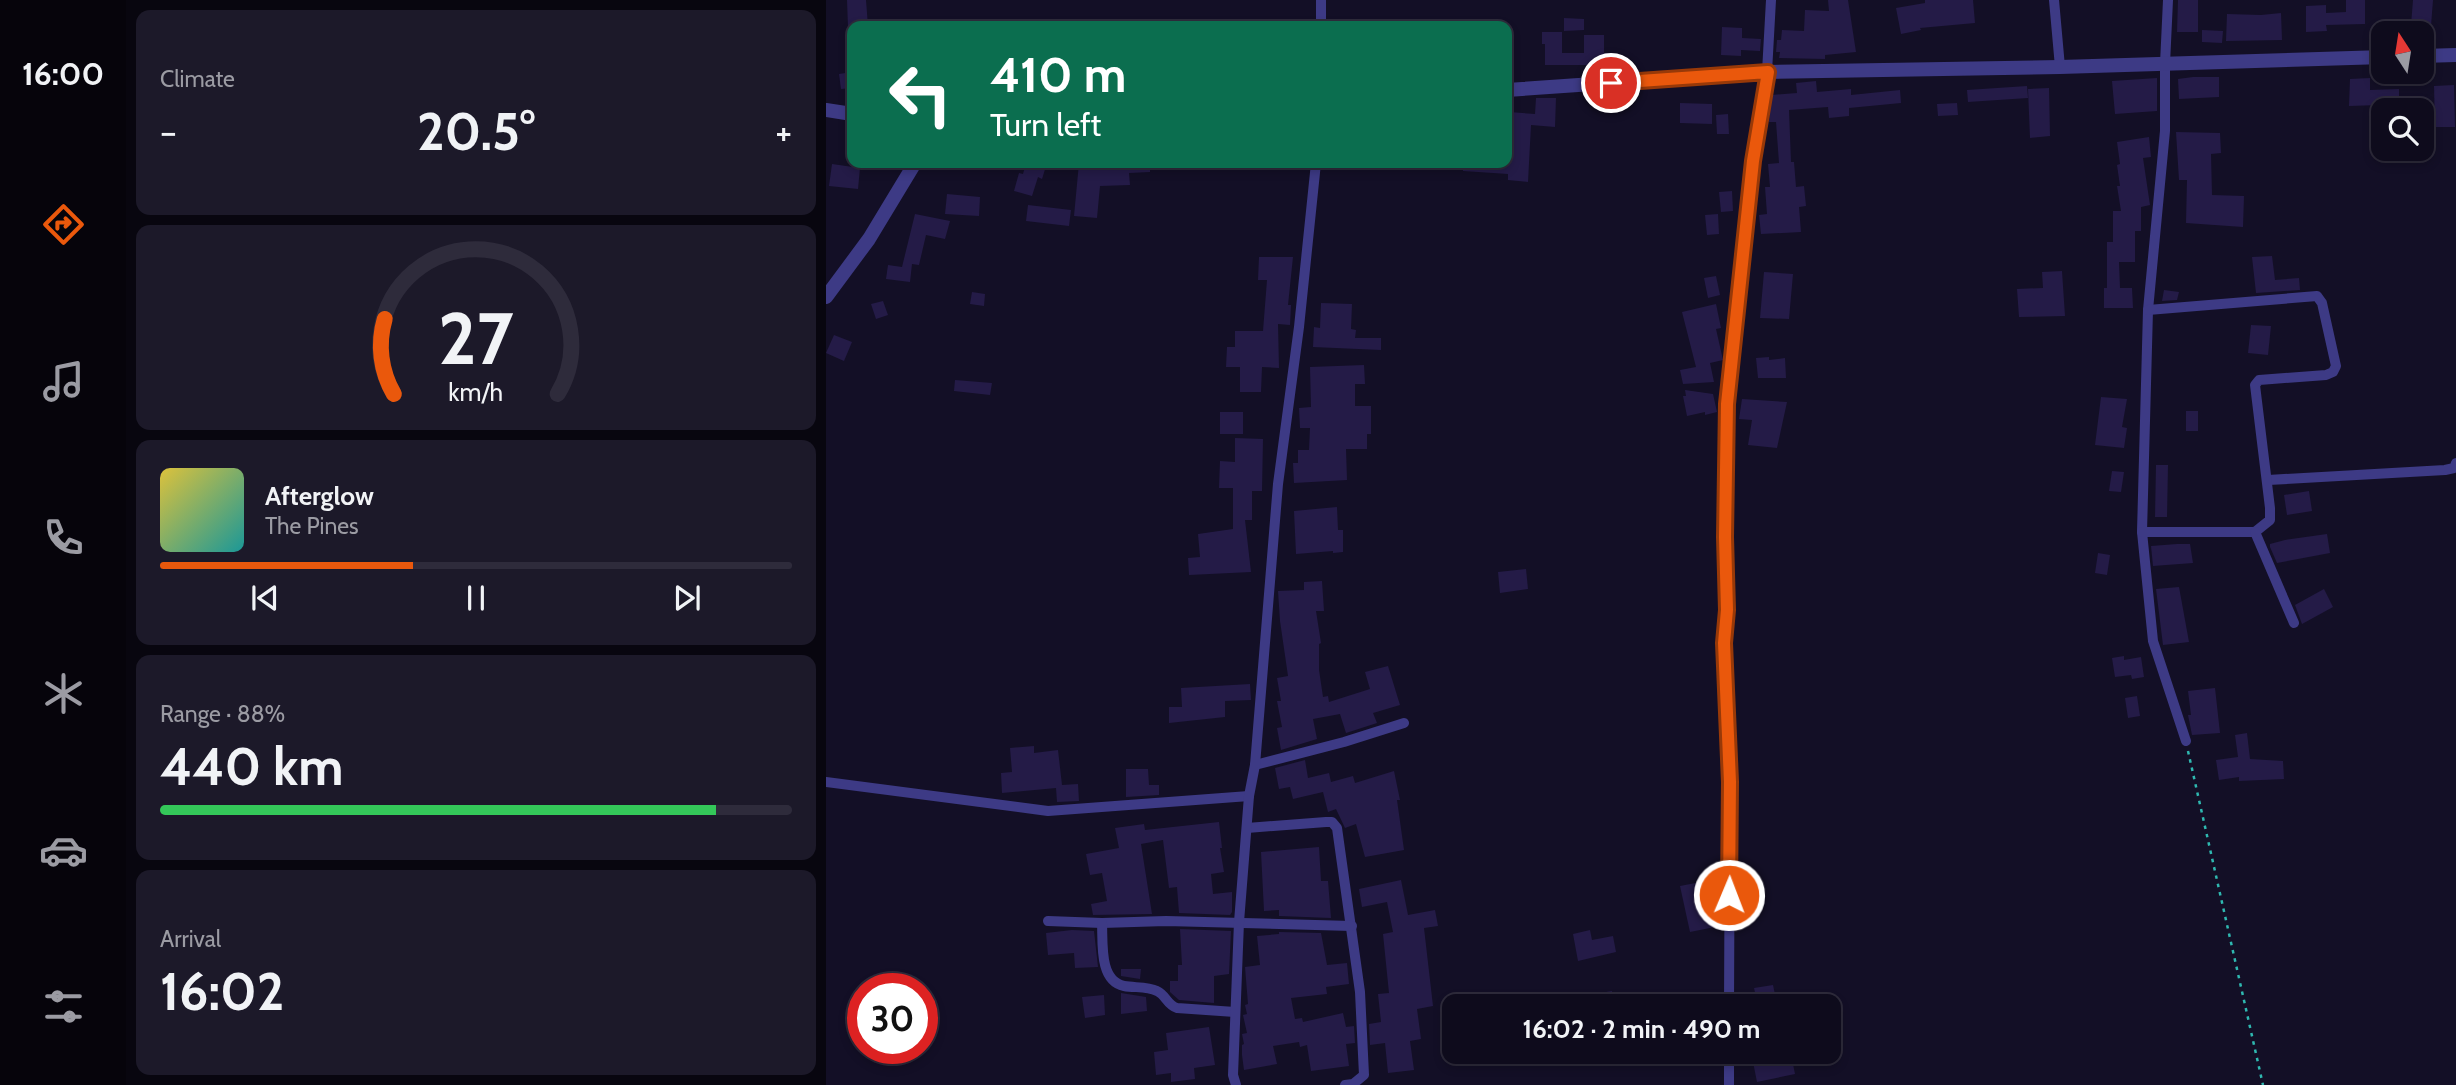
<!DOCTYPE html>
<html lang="en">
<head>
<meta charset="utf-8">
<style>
  :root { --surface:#0e0b1c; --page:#1c1929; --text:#f1f3f6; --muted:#9b9ba3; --line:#2e2b3b; --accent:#ea580c }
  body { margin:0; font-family:Cabin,sans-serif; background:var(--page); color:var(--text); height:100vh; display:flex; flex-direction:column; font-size:26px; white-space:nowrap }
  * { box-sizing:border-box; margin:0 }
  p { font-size:23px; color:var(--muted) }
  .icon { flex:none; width:38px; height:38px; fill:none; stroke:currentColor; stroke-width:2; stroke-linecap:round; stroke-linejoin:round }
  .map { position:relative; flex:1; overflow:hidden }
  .details { display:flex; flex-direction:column; gap:10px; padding:10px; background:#08060f; width:700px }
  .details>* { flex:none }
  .top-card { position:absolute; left:21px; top:21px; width:665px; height:147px; border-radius:14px; box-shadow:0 4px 10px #0003,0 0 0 2px var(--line); background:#0b6e4f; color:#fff; overflow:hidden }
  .needle { width:46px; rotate:348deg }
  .fabs { position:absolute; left:1545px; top:21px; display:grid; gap:14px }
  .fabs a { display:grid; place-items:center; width:63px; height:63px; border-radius:14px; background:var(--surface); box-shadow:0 4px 10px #0003,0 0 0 2px var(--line); font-size:35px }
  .speed { position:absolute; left:21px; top:973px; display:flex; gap:14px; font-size:35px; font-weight:700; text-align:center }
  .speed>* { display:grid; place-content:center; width:91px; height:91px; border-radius:50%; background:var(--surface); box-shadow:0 4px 10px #0003,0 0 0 2px var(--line); line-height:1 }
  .speed .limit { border:10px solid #d22; background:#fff; color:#111 }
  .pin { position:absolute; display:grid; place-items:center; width:60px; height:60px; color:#fff; margin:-30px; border:4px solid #fff; border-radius:50%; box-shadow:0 2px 7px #0007 }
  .me { position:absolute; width:77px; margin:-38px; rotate:1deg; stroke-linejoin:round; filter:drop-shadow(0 0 5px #0008) }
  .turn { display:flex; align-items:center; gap:24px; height:147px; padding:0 28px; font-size:32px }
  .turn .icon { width:91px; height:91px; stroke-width:2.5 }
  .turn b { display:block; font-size:49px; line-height:60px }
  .big { font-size:52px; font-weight:700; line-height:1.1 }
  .details .widget { flex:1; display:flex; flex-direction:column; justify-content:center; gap:10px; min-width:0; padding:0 24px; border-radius:14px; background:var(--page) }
  .details .dial { align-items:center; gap:0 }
  .dial svg { height:182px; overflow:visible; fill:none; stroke:var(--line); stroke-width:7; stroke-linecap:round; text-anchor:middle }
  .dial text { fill:var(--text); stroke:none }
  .song { display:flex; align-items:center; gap:21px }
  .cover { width:84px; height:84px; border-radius:10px; background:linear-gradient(135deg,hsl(50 70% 55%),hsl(180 70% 35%)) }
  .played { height:7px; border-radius:4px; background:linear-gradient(90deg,var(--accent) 40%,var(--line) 40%) }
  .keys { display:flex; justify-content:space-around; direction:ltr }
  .heat { display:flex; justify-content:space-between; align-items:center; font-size:38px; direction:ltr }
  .charge { height:10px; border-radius:5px; background:linear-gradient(90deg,#34c759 88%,var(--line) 0) }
  .trip { position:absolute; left:616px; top:994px; width:399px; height:70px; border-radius:14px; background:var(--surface); box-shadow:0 4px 10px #0003,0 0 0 2px var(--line); font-weight:700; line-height:70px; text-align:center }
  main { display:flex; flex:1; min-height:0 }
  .tab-bar { display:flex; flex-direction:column; width:126px; justify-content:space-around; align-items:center; background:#06040b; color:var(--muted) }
  .tab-bar .icon { width:49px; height:49px }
  .tab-bar .current { color:var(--accent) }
  .tab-bar b { font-size:32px; color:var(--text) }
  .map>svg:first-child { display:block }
  .building { fill:#241b47 }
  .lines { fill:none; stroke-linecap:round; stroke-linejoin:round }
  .path { stroke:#2fb8b0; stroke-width:2.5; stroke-dasharray:3.5 5; stroke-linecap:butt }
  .minor { stroke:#3d3a85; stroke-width:10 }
  .tertiary { stroke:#3d3a85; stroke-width:14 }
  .route-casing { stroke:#983908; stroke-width:18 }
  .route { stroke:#ea580c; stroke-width:12 }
</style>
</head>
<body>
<main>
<nav class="tab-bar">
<b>16:00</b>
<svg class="icon current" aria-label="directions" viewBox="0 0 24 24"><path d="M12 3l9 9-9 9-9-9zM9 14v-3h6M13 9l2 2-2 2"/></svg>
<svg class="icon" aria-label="music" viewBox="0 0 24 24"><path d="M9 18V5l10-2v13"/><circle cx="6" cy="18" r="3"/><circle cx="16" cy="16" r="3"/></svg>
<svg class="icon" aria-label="phone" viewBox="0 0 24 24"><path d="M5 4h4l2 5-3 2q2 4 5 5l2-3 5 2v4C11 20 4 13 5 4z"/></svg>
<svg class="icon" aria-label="climate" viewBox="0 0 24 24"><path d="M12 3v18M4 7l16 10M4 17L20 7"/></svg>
<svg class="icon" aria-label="car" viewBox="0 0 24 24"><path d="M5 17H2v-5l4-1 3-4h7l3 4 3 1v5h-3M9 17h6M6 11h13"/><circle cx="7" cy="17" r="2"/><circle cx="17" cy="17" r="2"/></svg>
<svg class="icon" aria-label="filters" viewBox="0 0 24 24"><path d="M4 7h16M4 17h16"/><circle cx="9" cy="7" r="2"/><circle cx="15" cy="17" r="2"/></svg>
</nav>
<section class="details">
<div class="widget"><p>Climate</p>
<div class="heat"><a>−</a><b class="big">20.5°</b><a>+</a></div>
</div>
<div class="widget dial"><svg viewBox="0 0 100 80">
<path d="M14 69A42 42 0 1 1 86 69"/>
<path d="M14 69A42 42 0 0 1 10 36" stroke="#ea580c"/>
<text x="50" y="56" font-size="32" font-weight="700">27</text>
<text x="50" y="72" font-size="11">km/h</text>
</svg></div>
<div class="widget">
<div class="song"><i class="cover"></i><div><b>Afterglow</b><p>The Pines</p></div></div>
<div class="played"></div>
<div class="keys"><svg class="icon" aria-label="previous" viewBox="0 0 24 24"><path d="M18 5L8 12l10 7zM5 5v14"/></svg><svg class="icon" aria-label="pause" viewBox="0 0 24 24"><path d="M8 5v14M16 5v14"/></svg><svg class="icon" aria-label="next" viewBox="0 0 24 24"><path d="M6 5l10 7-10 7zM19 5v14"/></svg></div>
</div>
<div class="widget"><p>Range · 88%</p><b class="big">440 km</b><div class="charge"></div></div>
<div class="widget"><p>Arrival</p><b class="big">16:02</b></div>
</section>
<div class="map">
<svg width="1630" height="1085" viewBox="0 0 1630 1085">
  <rect width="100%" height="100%" fill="#130f26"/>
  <g class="building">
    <polygon points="21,0 40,0 42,26 22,27"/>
    <polygon points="1002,0 1022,0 1030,52 999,55 999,59 953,58 954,52 950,52 951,40 955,40 956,30 978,31 979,10 1003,11"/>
    <polygon points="1099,0 1147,0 1149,23 1094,28 1095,30 1075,34 1070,8 1099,3"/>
    <polygon points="1352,0 1372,0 1372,32 1351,32"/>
    <polygon points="1520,0 1539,0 1539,24 1500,25 1501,31 1480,32 1480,6 1500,5 1500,13 1520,12"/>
    <polygon points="1587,0 1607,0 1605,26 1585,25"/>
    <polygon points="1455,13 1456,40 1400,41 1401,14 1435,15"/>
    <polygon points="738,18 758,19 758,30 738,31"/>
    <polygon points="896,27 916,28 916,38 935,39 934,51 915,50 915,56 895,55"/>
    <polygon points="1376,30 1397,31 1396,43 1376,42"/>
    <polygon points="716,32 736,32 736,53 758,53 758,35 778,35 778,53 783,53 783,65 719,65 719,44 716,44"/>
    <polygon points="26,72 26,88 15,89 13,74"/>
    <polygon points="1367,77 1393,77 1393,97 1353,99 1352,79"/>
    <polygon points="1331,78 1331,111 1289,114 1286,81"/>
    <polygon points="1544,78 1544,90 1573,89 1573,110 1553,110 1553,105 1523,106 1524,79"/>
    <polygon points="990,81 991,92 1025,89 1025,95 1074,90 1075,103 1023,108 1023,116 1003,118 1002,107 963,110 965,162 968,162 970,187 978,186 980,206 973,207 975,232 935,234 933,215 941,214 939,187 944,187 942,164 953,163 950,122 943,122 945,95 971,93 970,83"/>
    <polygon points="1628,85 1629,127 1609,127 1608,86"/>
    <polygon points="1201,86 1202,98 1142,102 1141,90"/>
    <polygon points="1223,88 1224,136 1204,138 1202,89"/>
    <polygon points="710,98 730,98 729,127 705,125 702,182 682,180 682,174 637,171 637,163 681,163 683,112 709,114"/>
    <polygon points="854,103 886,104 886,124 854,123"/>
    <polygon points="1131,103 1132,115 1112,116 1111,104"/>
    <polygon points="902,114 903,134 891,134 890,115"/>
    <polygon points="1350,132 1394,133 1395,153 1385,154 1386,195 1418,196 1417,227 1360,223 1361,180 1353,180"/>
    <polygon points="1323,137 1325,157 1317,158 1324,205 1315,207 1315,231 1309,231 1309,262 1293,262 1294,288 1306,288 1307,308 1278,308 1278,288 1281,288 1281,242 1287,242 1287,211 1295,211 1291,186 1294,186 1291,165 1294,164 1291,142"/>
    <polygon points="200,163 221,163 216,179 212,177 206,196 188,191 193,173 197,174"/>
    <polygon points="253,163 324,163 324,172 303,173 304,185 274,186 271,218 248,216"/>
    <polygon points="6,164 34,168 32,189 3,186"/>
    <polygon points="906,191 907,211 895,212 893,192"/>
    <polygon points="121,194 154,197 153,216 119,214"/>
    <polygon points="202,205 245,210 243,226 200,221"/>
    <polygon points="89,214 124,221 119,239 100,235 93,265 86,264 84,282 60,279 62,265 76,267"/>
    <polygon points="892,214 893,234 881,235 879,215"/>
    <polygon points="1446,256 1449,280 1473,278 1474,290 1430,293 1426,257"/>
    <polygon points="433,257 467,257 462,305 465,305 464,325 452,324 453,368 436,367 435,392 414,392 414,367 400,367 401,347 409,347 409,331 437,331 441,280 432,280"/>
    <polygon points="1236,271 1239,316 1193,317 1191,289 1217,288 1216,272"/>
    <polygon points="938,272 967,274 963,319 934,318"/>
    <polygon points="890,276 894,295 882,298 878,278"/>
    <polygon points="1338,290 1353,292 1351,300 1336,301"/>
    <polygon points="146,292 159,294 158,306 144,304"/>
    <polygon points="57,301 62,315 50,319 45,304"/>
    <polygon points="495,303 526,304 525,329 530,330 529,338 555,338 555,350 487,347 488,327 494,328"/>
    <polygon points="890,304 895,328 890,329 897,360 884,363 888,382 857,384 854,370 870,367 856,312"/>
    <polygon points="1425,325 1445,326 1442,355 1422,353"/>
    <polygon points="8,335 26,342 18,361 0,353"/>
    <polygon points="943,357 943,360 959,358 960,378 932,378 930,358"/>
    <polygon points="538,365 539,384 529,384 529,406 545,406 545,434 541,434 541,449 520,449 521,480 468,483 467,463 472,463 472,450 483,450 484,428 474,428 473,408 485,407 484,367"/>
    <polygon points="129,380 166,383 164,395 128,391"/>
    <polygon points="859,390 887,394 891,412 879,415 879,412 861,416 857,396 860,396"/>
    <polygon points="1275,397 1301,399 1296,427 1301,428 1298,448 1269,445"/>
    <polygon points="916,399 961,402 951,448 922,445 926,420 913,419"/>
    <rect x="1360" y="411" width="12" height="20"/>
    <rect x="394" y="412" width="23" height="22"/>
    <polygon points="409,438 437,439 436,491 426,491 426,520 419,520 425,572 363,575 362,558 374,557 372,534 407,529 407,488 393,488 394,461 409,462"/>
    <polygon points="1330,465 1342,465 1341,517 1329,517"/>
    <polygon points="1286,471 1298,472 1295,492 1283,491"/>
    <polygon points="1483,491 1486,511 1461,515 1458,495"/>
    <polygon points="511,507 512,530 517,530 517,552 507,553 507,551 470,554 468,511"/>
    <polygon points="1501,534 1504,553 1451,563 1444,547 1444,544 1459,540"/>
    <polygon points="1351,544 1364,544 1367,563 1327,566 1325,546"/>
    <polygon points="1272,553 1284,555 1281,575 1269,573"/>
    <polygon points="700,569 702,589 674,593 672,572"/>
    <polygon points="496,581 498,611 490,611 495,643 493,644 493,670 497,697 502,696 503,702 544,689 539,672 562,666 574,705 547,713 551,723 520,733 514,714 487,719 491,739 455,750 451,728 456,727 451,701 455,701 451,678 462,676 454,621 452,591 478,590 478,582"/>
    <polygon points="1353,587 1363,642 1337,645 1330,589"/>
    <polygon points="1498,589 1507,607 1476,624 1469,605"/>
    <polygon points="1298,656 1298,660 1315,657 1318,677 1306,679 1305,675 1289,677 1286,658"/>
    <polygon points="424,684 425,700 399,701 399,717 343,723 343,707 356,707 355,688"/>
    <polygon points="1389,688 1394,733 1366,735 1362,715 1365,715 1362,691"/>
    <polygon points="1311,696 1314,716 1302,718 1299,698"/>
    <polygon points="1421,733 1424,759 1457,761 1458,779 1413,781 1413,777 1393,780 1390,760 1412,757 1409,735"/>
    <polygon points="208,746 208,753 232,750 236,785 252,784 253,801 231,802 230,788 176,793 175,773 186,772 184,748"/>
    <polygon points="479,760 482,778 503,773 505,782 527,776 529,783 568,771 574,800 571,800 578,850 539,857 530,824 519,828 510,809 502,812 497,792 467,799 464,787 453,789 449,768"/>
    <polygon points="300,769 322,769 323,785 333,785 333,795 300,797"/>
    <polygon points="393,822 396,848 394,848 398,872 385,874 387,894 406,892 406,912 404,915 353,913 351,887 343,888 337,840 315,844 326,914 267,915 265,904 281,901 276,873 264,875 260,854 293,848 289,828 318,824 319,830"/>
    <polygon points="493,847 495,881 502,881 505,918 453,916 453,910 438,911 435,852"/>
    <polygon points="575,880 582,915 609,910 612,926 598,928 607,1006 591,1009 595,1039 584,1041 588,1070 562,1073 559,1043 544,1045 543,1024 555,1022 552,994 563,993 557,934 567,932 561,902 536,907 533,889"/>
    <polygon points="885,880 894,926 864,932 854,886"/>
    <polygon points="354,929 405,931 403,974 388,976 388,1003 353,1000 344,992 344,981 352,981 352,965 356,965"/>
    <polygon points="246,930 268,931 272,967 249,968 248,953 222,955 220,933"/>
    <polygon points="764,930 766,940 787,936 790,952 752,961 747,934"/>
    <polygon points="453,932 495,933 501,965 521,963 523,984 500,987 501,994 465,998 469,1019 476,1018 477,1022 517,1013 520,1027 528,1026 529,1043 520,1044 523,1066 485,1071 481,1045 474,1047 473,1042 447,1046 451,1064 418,1070 416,1055 416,1045 418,1044 416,1034 421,1033 417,1015 421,1014 419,1005 422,1004 419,967 434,965 431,936 453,934"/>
    <polygon points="295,969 315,969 314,979 295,976"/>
    <polygon points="947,985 951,1004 932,1006 928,988"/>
    <polygon points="786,991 788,1006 770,1006 768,994"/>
    <polygon points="295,993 320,997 321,1011 295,1014"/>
    <polygon points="278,995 279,1015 259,1018 256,997"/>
    <polygon points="383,1027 389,1065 368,1068 369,1079 345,1082 345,1073 330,1075 328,1052 342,1050 340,1033"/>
    <polygon points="933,1052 947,1052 948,1058 965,1054 969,1074 931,1082 927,1062 935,1060"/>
  </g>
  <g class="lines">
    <polyline class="path" points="1362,751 1437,1085"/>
    <g class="minor">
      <polyline points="1228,0 1234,67"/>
      <polyline points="1342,0 1339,64 1339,131 1322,310 1316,532 1327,641 1360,741"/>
      <polyline points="495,26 495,0"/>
      <polyline points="1442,480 1619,470 1628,468 1630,463"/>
      <polyline points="1316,532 1429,532 1444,520 1444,508 1429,385 1433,380 1500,375 1507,372 1510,366 1496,303 1491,296 1322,310"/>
      <polyline points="1429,532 1468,623"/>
      <polyline points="429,765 518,742 578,723"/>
      <polyline points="0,782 222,811 423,796"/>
      <polyline points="421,828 500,822 506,822 511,828 534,992 538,1075 527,1084 519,1085"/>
      <polyline points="222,921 276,923 340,921 526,926"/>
      <path d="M276,923C277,943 273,981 298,986C309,988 321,986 331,991C340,995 341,1005 351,1008L409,1012"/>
      <polyline points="903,1006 904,782 898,643 901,610 899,537 901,404 927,161 941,72 945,0"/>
      <polyline points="410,1085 407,1075 413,922 423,796 429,765 452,484 473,327 490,163"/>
      <polyline points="903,1085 903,1052"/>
    </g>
    <g class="tertiary">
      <polyline points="1596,56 1630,55"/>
      <polyline points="681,90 941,72 1234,67 1558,57"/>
      <polyline points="0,110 26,114"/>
      <polyline points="0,297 43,239 89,163"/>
    </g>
  </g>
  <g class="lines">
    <defs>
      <polyline id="route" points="785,83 942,72 927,161 901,404 899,537 901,610 898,643 904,782 903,895"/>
    </defs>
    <use href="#route" class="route-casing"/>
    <use href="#route" class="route"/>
  </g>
</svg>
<div class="fabs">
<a><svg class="needle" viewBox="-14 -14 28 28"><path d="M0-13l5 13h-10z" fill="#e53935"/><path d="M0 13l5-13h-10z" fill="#9b9ba3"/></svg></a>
<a><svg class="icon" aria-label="search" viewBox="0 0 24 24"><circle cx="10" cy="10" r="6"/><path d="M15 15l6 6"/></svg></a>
</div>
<div class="speed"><div class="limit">30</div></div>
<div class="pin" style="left:785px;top:83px;background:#d93025"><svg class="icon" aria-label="arrive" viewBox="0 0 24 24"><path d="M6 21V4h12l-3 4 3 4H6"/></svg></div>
<svg class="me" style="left:903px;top:895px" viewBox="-20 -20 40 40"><circle r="17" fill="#ea580c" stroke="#fff" stroke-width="3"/><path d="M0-11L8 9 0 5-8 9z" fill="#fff"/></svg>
<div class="trip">16:02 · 2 min · 490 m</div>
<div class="top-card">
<div class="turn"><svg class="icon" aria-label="left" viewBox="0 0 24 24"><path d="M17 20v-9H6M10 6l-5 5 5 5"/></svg><div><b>410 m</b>Turn left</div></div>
</div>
</div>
</main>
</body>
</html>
